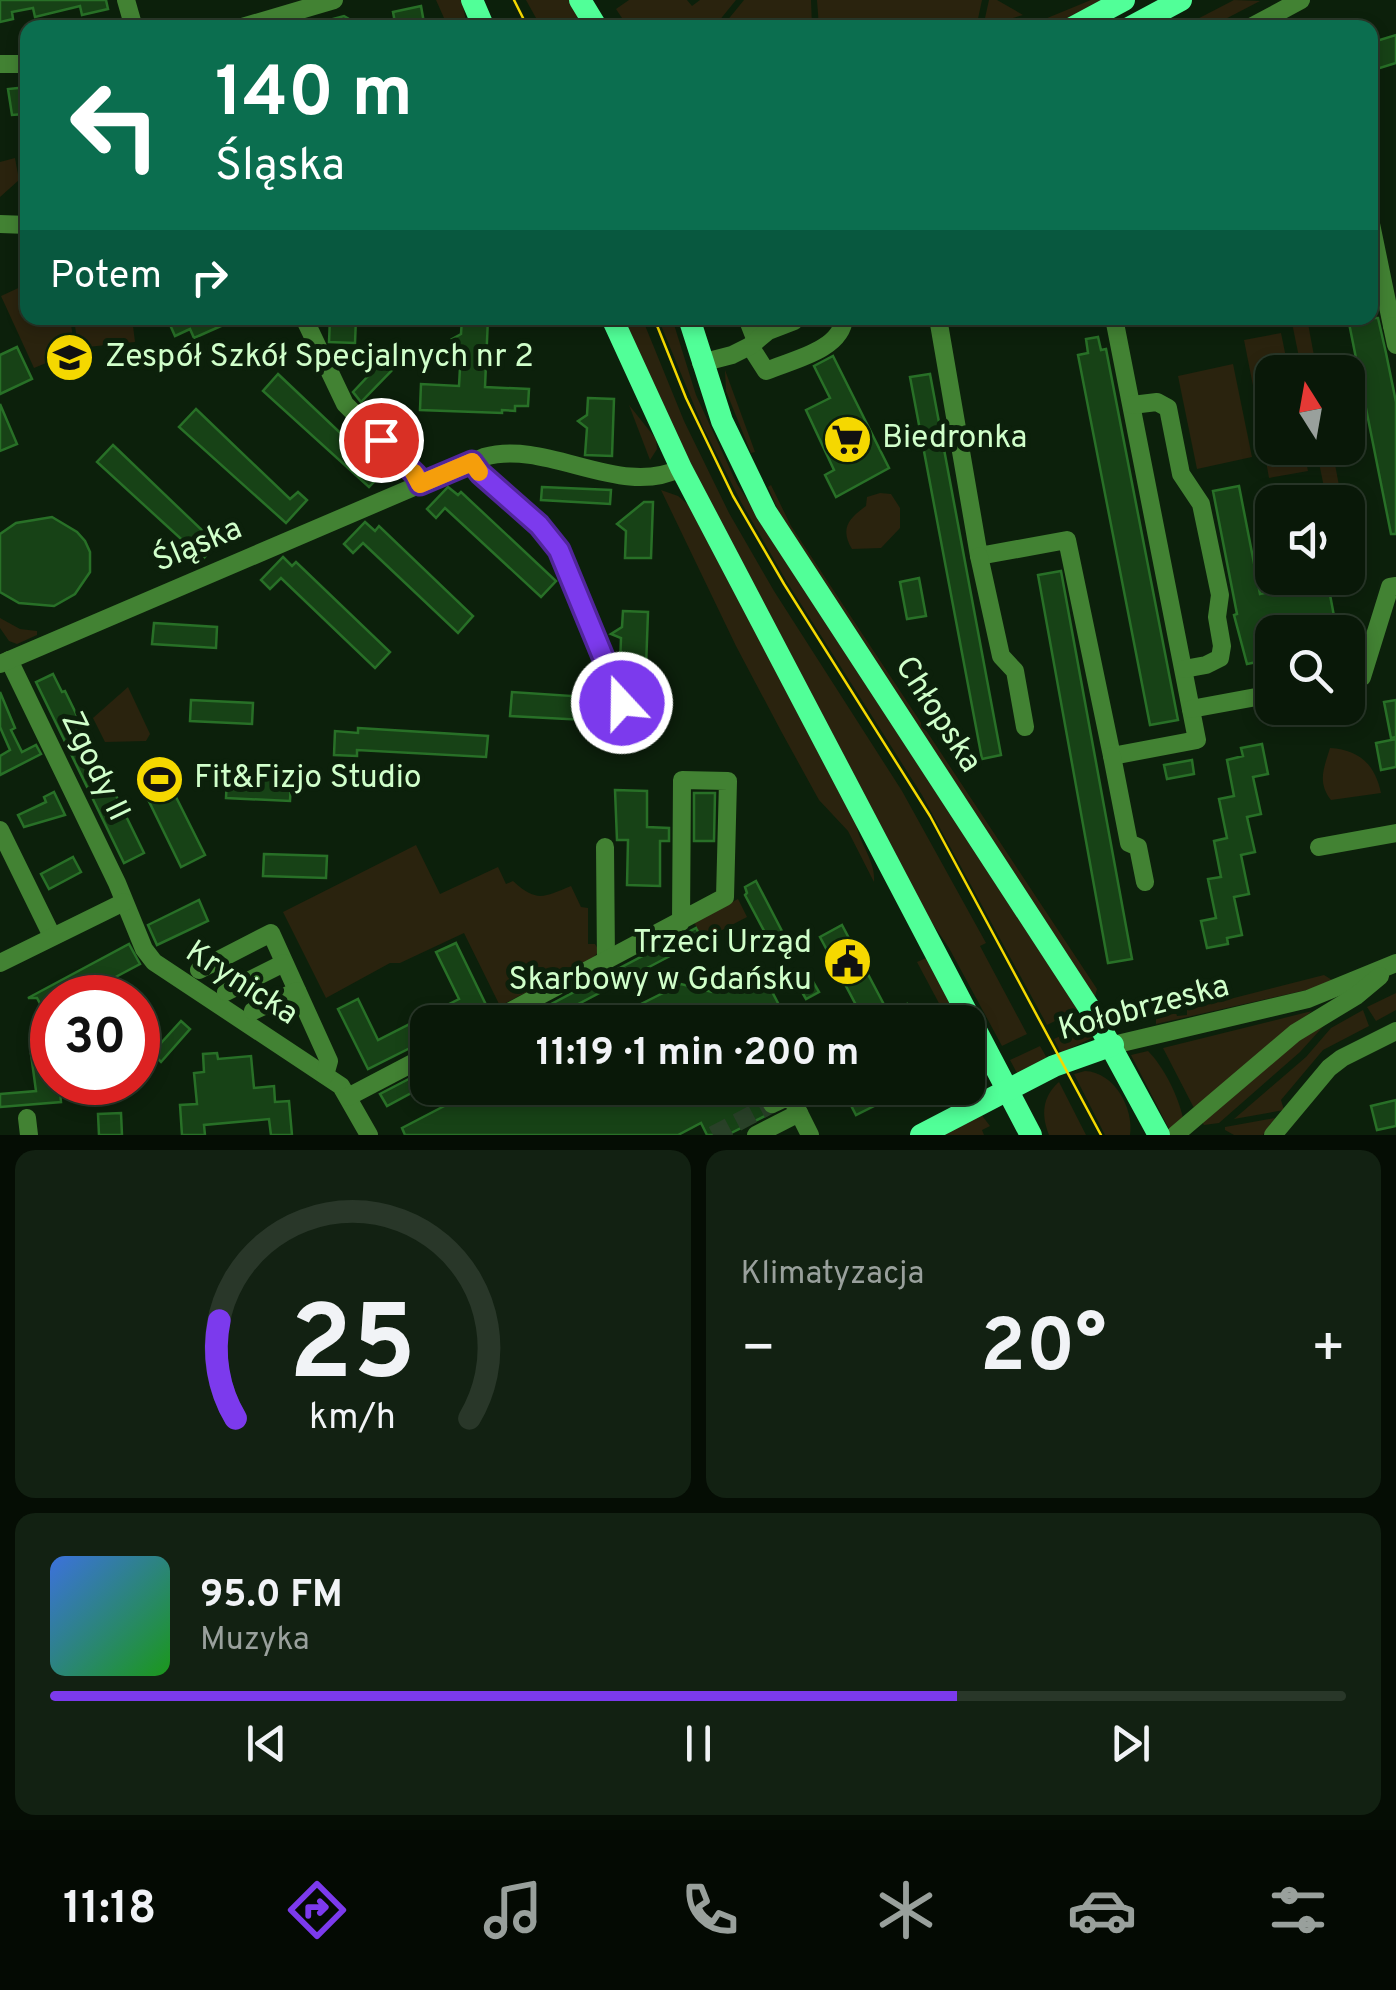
<!DOCTYPE html>
<html lang="pl">
<head>
<meta charset="utf-8">
<style>
  :root { --surface:#091808; --page:#122112; --text:#f1f3f6; --muted:#99a09c; --line:#293729; --accent:#7c3aed }
  body { margin:0; font-family:Overpass,sans-serif; background:var(--page); color:var(--text); height:100vh; display:flex; flex-direction:column; font-size:38px; white-space:nowrap }
  * { box-sizing:border-box; margin:0 }
  p { font-size:32px; color:var(--muted) }
  .icon { flex:none; width:55px; height:55px; fill:none; stroke:currentColor; stroke-width:2; stroke-linecap:round; stroke-linejoin:round }
  .map { position:relative; height:1135px; overflow:hidden }
  .sheet { display:flex; flex-direction:column; gap:15px; padding:15px; background:#050d04; flex:1 }
  .sheet>* { flex:none }
  .top-card { position:absolute; left:20px; top:20px; width:1358px; height:305px; border-radius:20px; box-shadow:0 5px 15px #0003,0 0 0 2px var(--line); background:#0b6e4f; color:#fff; overflow:hidden }
  .needle { width:65px; rotate:349deg }
  .controls { position:absolute; left:1255px; top:355px; display:grid; gap:20px }
  .controls a { display:grid; place-items:center; width:110px; height:110px; border-radius:20px; background:var(--surface); box-shadow:0 5px 15px #0003,0 0 0 2px var(--line); font-size:50px }
  .speed { position:absolute; left:30px; top:975px; display:flex; gap:20px; font-size:50px; font-weight:700; text-align:center }
  .speed>* { display:grid; place-content:center; width:130px; height:130px; border-radius:50%; background:var(--surface); box-shadow:0 5px 15px #0003,0 0 0 2px var(--line); line-height:1 }
  .speed .limit { border:15px solid #d22; background:#fff; color:#111 }
  .pin { position:absolute; display:grid; place-items:center; width:85px; height:85px; color:#fff; margin:-42px; border:5px solid #fff; border-radius:50%; box-shadow:0 2px 10px #0007 }
  .me { position:absolute; width:110px; margin:-55px; rotate:339deg; stroke-linejoin:round; filter:drop-shadow(0 0 8px #0008) }
  .turn { display:flex; align-items:center; gap:35px; height:210px; padding:0 30px; font-size:45px }
  .turn .icon { width:130px; height:130px; stroke-width:2.5 }
  .turn b { display:block; font-size:70px; line-height:85px }
  .then { display:flex; align-items:center; height:95px; padding:0 30px; background:#0003; gap:20px; font-size:38px }
  .big { font-size:75px; font-weight:700; line-height:1.1 }
  .sheet .tile { flex:1; display:flex; flex-direction:column; justify-content:center; gap:15px; min-width:0; padding:0 35px; border-radius:20px; background:var(--page) }
  .sheet .dial { align-items:center; gap:0 }
  .dial svg { height:260px; overflow:visible; fill:none; stroke:var(--line); stroke-width:7; stroke-linecap:round; text-anchor:middle }
  .dial text { fill:var(--text); stroke:none }
  .song { display:flex; align-items:center; gap:30px }
  .cover { width:120px; height:120px; border-radius:15px; background:linear-gradient(135deg,hsl(220 70% 55%),hsl(120 70% 35%)) }
  .played { height:10px; border-radius:5px; background:linear-gradient(90deg,var(--accent) 70%,var(--line) 70%) }
  .keys { display:flex; justify-content:space-around; direction:ltr }
  .heat { display:flex; justify-content:space-between; align-items:center; font-size:55px; direction:ltr }
  .sheet .tiles { flex:1; display:grid; gap:15px; grid-template-columns:1fr 1fr }
  .tile:last-child { grid-column:span 2 }
  .trip { position:absolute; left:410px; top:1005px; width:575px; height:100px; border-radius:20px; background:var(--surface); box-shadow:0 5px 15px #0003,0 0 0 2px var(--line); font-weight:700; line-height:100px; text-align:center }
  .menu { display:flex; height:160px; justify-content:space-around; align-items:center; background:#040a03; color:var(--muted) }
  .menu .icon { width:70px; height:70px }
  .menu .active { color:var(--accent) }
  .menu b { font-size:45px; color:var(--text) }
  .map>svg:first-child { display:block }
  .green { fill:#2a230e }
  .building { fill:#174216; stroke:#287027; stroke-width:2.5 }
  .lines { fill:none; stroke-linecap:round; stroke-linejoin:round }
  .minor-tunnel { stroke:#294128; stroke-width:18; stroke-dasharray:18 9; stroke-linecap:butt }
  .minor { stroke:#428233; stroke-width:18 }
  .major { stroke:#51ff98; stroke-width:22 }
  .tram { stroke:#f5d800; stroke-width:2.5 }
  .route-casing { stroke:#51269a; stroke-width:25 }
  .route { stroke:#7c3aed; stroke-width:18 }
  .slow { stroke:#f59e0b; stroke-width:18 }
  .labels { text-anchor:middle; dominant-baseline:central; stroke-width:10; stroke-linejoin:round; paint-order:stroke }
  .poi-label { font-size:32px; fill:#d0ffca; stroke:#0c200b; text-anchor:start }
  .street-label { font-size:32px; fill:#d0ffca; stroke:#0c200b }
</style>
</head>
<body>
<div class="map">
<svg width="1396" height="1135" viewBox="0 0 1396 1135">
  <rect width="100%" height="100%" fill="#0c200b"/>
  <g class="green">
    <polygon points="436,0 462,0 467,27 448,27"/>
    <polygon points="526,0 569,0 580,17 541,27"/>
    <polygon points="629,0 687,0 692,6 700,0 736,0 714,27 635,28 624,21 616,9"/>
    <polygon points="744,0 811,0 812,27 722,27"/>
    <polygon points="817,0 982,0 976,28 819,27"/>
    <polygon points="989,0 997,0 1023,15 983,27"/>
    <polygon points="1091,0 1105,0 1051,27 1023,28"/>
    <polygon points="1234,0 1260,1 1210,27 1182,27"/>
    <polygon points="15,158 19,180 0,197 0,162"/>
    <polygon points="27,284 28,318 70,318 75,351 34,368 1,296"/>
    <polygon points="74,318 132,318 135,342 78,348"/>
    <polygon points="620,318 642,318 684,421 729,513 774,591 902,791 986,943 980,946 1027,1034 1002,1046 949,948 922,908 688,463"/>
    <polygon points="658,318 672,318 696,395 737,484 1081,1008 1047,1025 922,795 787,582 741,502 703,427"/>
    <polygon points="1291,318 1307,318 1317,372 1302,372"/>
    <polygon points="1281,333 1289,372 1272,372 1272,408 1258,411 1244,340"/>
    <polygon points="1233,364 1252,457 1197,469 1178,376"/>
    <polygon points="725,370 755,452 751,453 726,391"/>
    <polygon points="629,405 656,439 657,449 650,460"/>
    <polygon points="1272,414 1272,448 1303,448 1308,471 1269,478 1258,416"/>
    <polygon points="1316,448 1332,448 1342,502 1327,502"/>
    <polygon points="771,485 791,526 1097,989 1094,1000 787,531 768,487"/>
    <path d="M661,490L678,496L691,507L856,822C858,843 876,860 874,882L848,831L819,800L781,731L736,646Z"/>
    <path d="M880,493L891,494L900,508V528L881,548L852,549C840,529 848,519 866,506L867,497Z"/>
    <polygon points="0,618 20,629 37,631 37,635 17,644 9,641 0,628"/>
    <polygon points="128,687 150,734 146,741 105,742 93,718"/>
    <path d="M1330,748C1359,750 1375,764 1381,793L1331,800C1317,782 1324,768 1330,748Z"/>
    <path d="M416,845L440,894L498,867L506,884L513,881C537,903 544,897 571,886L581,907L588,908V944H595L599,951L593,958L500,1006L464,933L400,963H390L326,998L283,912Z"/>
    <polygon points="738,899 747,917 703,940 694,922"/>
    <polygon points="926,958 961,1022 949,1022 917,962"/>
    <polygon points="1324,975 1332,980 1311,989 1156,1024 1156,1019 1176,1013 1177,1016 1187,1015 1187,1010"/>
    <polygon points="1396,993 1396,1010 1376,1021 1367,1007"/>
    <polygon points="1363,1010 1369,1026 1323,1050 1281,1100 1284,1110 1234,1119 1306,1057 1331,1028"/>
    <polygon points="1312,1011 1194,1108 1163,1048"/>
    <polygon points="1329,1020 1300,1052 1219,1123 1204,1125 1202,1122 1294,1044"/>
    <polygon points="1090,1022 1098,1035 1061,1053 1054,1039"/>
    <polygon points="1040,1046 1048,1060 1018,1075 1010,1060"/>
    <path d="M1148,1051C1164,1067 1178,1096 1183,1118L1169,1129L1131,1055Z"/>
    <path d="M1085,1071C1114,1072 1134,1108 1130,1135H1105L1074,1074Z"/>
    <path d="M1059,1082L1086,1135H1049C1041,1115 1042,1097 1059,1082Z"/>
    <polygon points="980,1113 990,1126 982,1130 984,1135 939,1135"/>
    <polygon points="1275,1118 1263,1135 1234,1135 1225,1130 1225,1127"/>
  </g>
  <g class="building">
    <polygon points="0,0 106,0 108,9 82,15 80,6 35,17 33,8 12,12 13,19 0,22"/>
    <polygon points="421,6 424,23 414,24 415,28 396,28 393,12"/>
    <polygon points="344,16 364,28 314,28 314,24"/>
    <polygon points="1396,35 1396,63 1370,71 1370,43"/>
    <polygon points="28,87 25,114 12,115 8,89"/>
    <polygon points="167,318 239,318 194,338 190,329 175,336"/>
    <polygon points="330,318 356,318 355,343 329,342"/>
    <polygon points="462,318 488,318 485,387 529,389 528,406 515,406 515,411 502,410 502,413 420,410 421,384 459,386 461,349 452,339 461,334"/>
    <polygon points="1348,318 1378,318 1386,353 1396,402 1396,534 1391,534"/>
    <polygon points="1098,337 1101,350 1106,349 1178,720 1150,725 1078,355 1088,353 1086,339"/>
    <polygon points="17,347 32,379 0,394 0,355"/>
    <polygon points="388,355 398,364 361,402 353,392"/>
    <polygon points="833,356 889,468 836,497 825,475 834,470 806,410 830,398 814,366"/>
    <polygon points="278,374 373,464 380,457 389,466 369,487 263,391"/>
    <polygon points="930,374 1001,755 982,759 910,377"/>
    <polygon points="588,398 614,399 612,456 585,455 587,428 578,421 587,415"/>
    <polygon points="0,404 17,444 0,451"/>
    <polygon points="196,409 290,499 298,492 307,500 286,523 179,427"/>
    <polygon points="113,445 207,535 215,528 224,536 203,559 97,462"/>
    <polygon points="1239,486 1260,594 1315,583 1316,587 1328,584 1334,616 1266,628 1272,659 1247,664 1234,615 1237,614 1213,491"/>
    <polygon points="448,487 458,495 461,492 556,581 541,597 445,508 436,518 427,509"/>
    <polygon points="542,487 611,490 610,504 541,500"/>
    <polygon points="644,502 653,502 651,558 625,558 626,531 617,524"/>
    <polygon points="52,517 77,532 85,541 90,552 90,572 75,594 54,606 19,603 0,592 0,534 16,523"/>
    <polygon points="365,522 375,531 379,526 473,616 458,633 363,543 353,553 344,544"/>
    <polygon points="283,557 292,566 296,562 390,652 375,668 281,578 270,589 261,580"/>
    <polygon points="1061,571 1132,959 1108,963 1038,575"/>
    <polygon points="919,578 926,616 907,619 900,582"/>
    <polygon points="623,611 648,612 646,668 620,666 621,638 611,634 622,627"/>
    <polygon points="154,623 217,627 216,648 152,644"/>
    <polygon points="53,674 62,692 65,691 144,853 124,863 36,682"/>
    <polygon points="587,675 597,675 600,682 597,718 585,717 585,720 510,716 512,692 586,697"/>
    <polygon points="0,692 15,728 11,730 22,752 36,745 41,754 0,775 0,756 10,750 0,727"/>
    <polygon points="191,700 253,703 252,724 190,721"/>
    <polygon points="1396,700 1396,737 1391,738 1384,702"/>
    <polygon points="358,728 488,736 486,757 357,750 357,756 334,755 335,731 358,733"/>
    <polygon points="1396,739 1396,767 1381,770 1376,743"/>
    <polygon points="1262,744 1268,774 1253,777 1261,814 1247,817 1255,852 1241,855 1249,894 1234,897 1242,935 1227,938 1228,944 1207,948 1201,921 1216,918 1208,879 1221,877 1214,841 1227,838 1219,799 1234,796 1227,760 1243,756 1241,748"/>
    <polygon points="1192,760 1194,774 1167,779 1164,765"/>
    <polygon points="163,771 205,855 181,867 140,783"/>
    <polygon points="227,777 291,780 290,801 226,798"/>
    <polygon points="615,790 647,791 647,827 669,828 669,841 660,841 660,886 627,885 628,840 617,840"/>
    <polygon points="54,792 65,815 24,827 18,815 46,802 44,797"/>
    <polygon points="694,793 715,793 714,841 694,841"/>
    <polygon points="264,854 327,856 326,878 263,876"/>
    <polygon points="73,857 81,872 49,889 41,874"/>
    <polygon points="756,881 784,935 770,942 745,895 747,893 745,887"/>
    <polygon points="199,900 208,921 157,945 148,925"/>
    <polygon points="842,925 889,1014 907,1004 916,1022 865,1022 820,937"/>
    <polygon points="696,928 702,939 691,945 544,1022 517,1022"/>
    <polygon points="456,943 488,1009 460,1022 428,1022 428,1039 368,1069 338,1009 358,999 378,1040 459,999 436,952"/>
    <polygon points="129,944 140,964 76,998 52,998 52,1026 37,998 28,998"/>
    <polygon points="759,967 788,1022 605,1022 681,984 712,992"/>
    <polygon points="812,980 819,992 806,999 799,987"/>
    <polygon points="181,1021 190,1029 161,1062 152,1053"/>
    <polygon points="52,1052 52,1082 59,1082 61,1102 0,1107 0,1094 36,1091 31,1054"/>
    <polygon points="217,1053 218,1059 251,1056 254,1088 274,1086 275,1102 289,1101 292,1135 271,1135 269,1119 204,1125 205,1135 182,1135 180,1105 197,1104 194,1073 204,1072 203,1054"/>
    <polygon points="428,1069 428,1084 387,1106 380,1094"/>
    <polygon points="479,1088 763,1088 766,1093 760,1104 767,1115 727,1135 707,1135 701,1123 678,1135 405,1135 402,1128"/>
    <polygon points="842,1088 910,1088 856,1115"/>
    <polygon points="1396,1100 1396,1126 1377,1130 1371,1106"/>
    <polygon points="121,1113 122,1135 99,1135 98,1114"/>
  </g>
  <g class="lines">
    <polyline class="minor-tunnel" points="713,1135 772,1104"/>
    <g class="minor">
      <polyline points="126,0 134,28"/>
      <polyline points="239,28 334,0"/>
      <polyline points="1249,28 1301,0"/>
      <polyline points="0,64 28,64"/>
      <polyline points="1370,219 1392,326 1396,325"/>
      <polyline points="0,224 28,225"/>
      <polyline points="304,318 345,404 416,475 420,483"/>
      <polyline points="747,318 756,341"/>
      <polyline points="938,318 979,556 1067,540 1112,756 1197,740 1114,318"/>
      <polyline points="1392,326 1396,345"/>
      <path d="M750,346L766,371C792,360 842,350 844,318"/>
      <polyline points="701,363 732,355 750,346 768,331 794,321 794,318"/>
      <polyline points="1132,405 1157,402 1168,408 1181,474 1201,504 1220,595 1217,617 1222,646 1220,658 1206,665 1184,669"/>
      <polyline points="472,462 555,542 622,703"/>
      <polyline points="979,556 1001,656 1015,671 1025,727"/>
      <polyline points="9,660 117,883 144,949 154,962 341,1086 369,1135"/>
      <path d="M0,664L484,457C548,439 620,499 681,468"/>
      <polyline points="1348,680 1362,677 1390,587 1396,586"/>
      <polyline points="1191,709 1272,694"/>
      <polyline points="1112,756 1129,843 1138,847 1145,882"/>
      <polyline points="0,830 52,936"/>
      <polyline points="605,847 606,961"/>
      <polyline points="1319,847 1396,833"/>
      <polyline points="0,963 124,902"/>
      <polyline points="199,970 271,933 329,1061 325,1075"/>
      <polyline points="226,992 284,963"/>
      <polyline points="253,1011 297,991"/>
      <polyline points="490,1022 725,897 728,781 682,780 681,922"/>
      <polyline points="1113,1045 1308,999 1396,963"/>
      <polyline points="348,1097 428,1055"/>
      <polyline points="772,1104 785,1098 793,1101 810,1135"/>
      <polyline points="27,1118 29,1135"/>
      <polyline points="756,1135 799,1113"/>
      <polyline points="1175,1135 1295,1033 1356,996 1380,976"/>
      <polyline points="1273,1135 1329,1068 1342,1058 1396,1031"/>
    </g>
    <g class="major">
      <polyline points="472,0 484,28"/>
      <polyline points="580,0 597,28"/>
      <polyline points="1072,28 1124,0"/>
      <polyline points="1129,28 1181,0"/>
      <polyline points="612,318 681,468 1031,1135"/>
      <polyline points="689,318 722,421 766,512 1092,1012 1159,1135"/>
      <polyline points="921,1135 1054,1066 1113,1045"/>
    </g>
    <g class="tram">
      <polyline points="514,0 528,28"/>
      <polyline points="654,318 686,398 733,496 784,584 930,816 1101,1135"/>
    </g>
  </g>
  <g class="lines">
    <defs>
      <polyline id="route" points="381,440 416,475 420,484 472,462 480,473 539,525 559,550 622,703"/>
    </defs>
    <use href="#route" class="route-casing"/>
    <use href="#route" class="route"/>
    <polyline class="slow" points="414,473 420,484 472,462 479,472"/>
  </g>
  <defs>
    <symbol id="school-disc" viewBox="-11 -11 22 22"><circle r="9.5" fill="#f5d800" stroke="#0c200b"/><path d="M0-5L7-2L0 1L-7-2ZM-4 1L0 2.5L4 1V4Q0 6-4 4Z" fill="#111"/></symbol>
    <symbol id="supermarket-disc" viewBox="-11 -11 22 22"><circle r="9.5" fill="#f5d800" stroke="#0c200b"/><path d="M-6-5.5h2.5l.6 2H6L4.5 2H-2.5L-4.4-4H-6ZM-1.5 3.2a1.3 1.3 0 1 0 .1 0ZM3 3.2a1.3 1.3 0 1 0 .1 0Z" fill="#111"/></symbol>
    <symbol id="stadium-disc" viewBox="-11 -11 22 22"><circle r="9.5" fill="#f5d800" stroke="#0c200b"/><path d="M0-5a6.5 5 0 1 0 0 10a6.5 5 0 1 0 0-10ZM-3.5-1.8h7v3.6h-7Z" fill="#111"/></symbol>
    <symbol id="civic-disc" viewBox="-11 -11 22 22"><circle r="9.5" fill="#f5d800" stroke="#0c200b"/><path d="M-.6-6.5H3V-4.5H.6V-3L4-1V1h2V6H-6V1h2V-1L-.6-3ZM-1.2 2.5V6h2.4V2.5Z" fill="#111"/></symbol>
  </defs>
  <g fill-rule="evenodd">
    <use href="#school-disc" x="42" y="330" width="55" height="55"/>
    <use href="#supermarket-disc" x="820" y="412" width="55" height="55"/>
    <use href="#stadium-disc" x="132" y="752" width="55" height="55"/>
    <use href="#civic-disc" x="820" y="934" width="55" height="55"/>
  </g>
  <g class="labels">
    <g class="poi-label">
      <text x="105" y="358">Zespół Szkół Specjalnych nr 2</text>
      <text x="882" y="439">Biedronka</text>
      <text x="194" y="779">Fit&amp;Fizjo Studio</text>
      <text x="812" y="944" text-anchor="end">Trzeci Urząd<tspan x="812" dy="37">Skarbowy w Gdańsku</tspan></text>
    </g>
    <g class="street-label">
      <text transform="translate(198 546) rotate(-23)">Śląska</text>
      <text transform="translate(937 715) rotate(57)">Chłopska</text>
      <text transform="translate(94 767) rotate(64)">Zgody II</text>
      <text transform="translate(241 984) rotate(33)">Krynicka</text>
      <text transform="translate(1144 1009) rotate(-15)">Kołobrzeska</text>
    </g>
  </g>
</svg>
<div class="controls">
<a><svg class="needle" viewBox="-14 -14 28 28"><path d="M0-13l5 13h-10z" fill="#e53935"/><path d="M0 13l5-13h-10z" fill="#99a09c"/></svg></a>
<a><svg class="icon" aria-label="sound" viewBox="0 0 24 24"><path d="M4 9h4l5-4v14l-5-4H4zM17 9q2 3 0 6"/></svg></a>
<a><svg class="icon" aria-label="search" viewBox="0 0 24 24"><circle cx="10" cy="10" r="6"/><path d="M15 15l6 6"/></svg></a>
</div>
<div class="speed"><div class="limit">30</div></div>
<div class="pin" style="left:381px;top:440px;background:#d93025"><svg class="icon" aria-label="arrive" viewBox="0 0 24 24"><path d="M6 21V4h12l-3 4 3 4H6"/></svg></div>
<svg class="me" style="left:622px;top:703px" viewBox="-20 -20 40 40"><circle r="17" fill="#7c3aed" stroke="#fff" stroke-width="3"/><path d="M0-11L8 9 0 5-8 9z" fill="#fff"/></svg>
<div class="trip">11:19 · 1 min · 200 m</div>
<div class="top-card">
<div class="turn"><svg class="icon" aria-label="left" viewBox="0 0 24 24"><path d="M17 20v-9H6M10 6l-5 5 5 5"/></svg><div><b>140 m</b>Śląska</div></div>
<div class="then">Potem<svg class="icon" aria-label="right" viewBox="0 0 24 24"><path d="M7 20v-9h11M14 6l5 5-5 5"/></svg></div>
</div>
</div>
<section class="sheet">
<div class="tiles">
<div class="tile dial"><svg viewBox="0 0 100 80">
<path d="M14 69A42 42 0 1 1 86 69"/>
<path d="M14 69A42 42 0 0 1 9 39" stroke="#7c3aed"/>
<text x="50" y="56" font-size="32" font-weight="700">25</text>
<text x="50" y="72" font-size="11">km/h</text>
</svg></div>
<div class="tile"><p>Klimatyzacja</p>
<div class="heat"><a>−</a><b class="big">20°</b><a>+</a></div>
</div>
<div class="tile">
<div class="song"><i class="cover"></i><div><b>95.0 FM</b><p>Muzyka</p></div></div>
<div class="played"></div>
<div class="keys"><svg class="icon" aria-label="previous" viewBox="0 0 24 24"><path d="M18 5L8 12l10 7zM5 5v14"/></svg><svg class="icon" aria-label="pause" viewBox="0 0 24 24"><path d="M8 5v14M16 5v14"/></svg><svg class="icon" aria-label="next" viewBox="0 0 24 24"><path d="M6 5l10 7-10 7zM19 5v14"/></svg></div>
</div>
</div>
</section>
<nav class="menu">
<b>11:18</b>
<svg class="icon active" aria-label="directions" viewBox="0 0 24 24"><path d="M12 3l9 9-9 9-9-9zM9 14v-3h6M13 9l2 2-2 2"/></svg>
<svg class="icon" aria-label="music" viewBox="0 0 24 24"><path d="M9 18V5l10-2v13"/><circle cx="6" cy="18" r="3"/><circle cx="16" cy="16" r="3"/></svg>
<svg class="icon" aria-label="phone" viewBox="0 0 24 24"><path d="M5 4h4l2 5-3 2q2 4 5 5l2-3 5 2v4C11 20 4 13 5 4z"/></svg>
<svg class="icon" aria-label="climate" viewBox="0 0 24 24"><path d="M12 3v18M4 7l16 10M4 17L20 7"/></svg>
<svg class="icon" aria-label="car" viewBox="0 0 24 24"><path d="M5 17H2v-5l4-1 3-4h7l3 4 3 1v5h-3M9 17h6M6 11h13"/><circle cx="7" cy="17" r="2"/><circle cx="17" cy="17" r="2"/></svg>
<svg class="icon" aria-label="filters" viewBox="0 0 24 24"><path d="M4 7h16M4 17h16"/><circle cx="9" cy="7" r="2"/><circle cx="15" cy="17" r="2"/></svg>
</nav>
</body>
</html>
